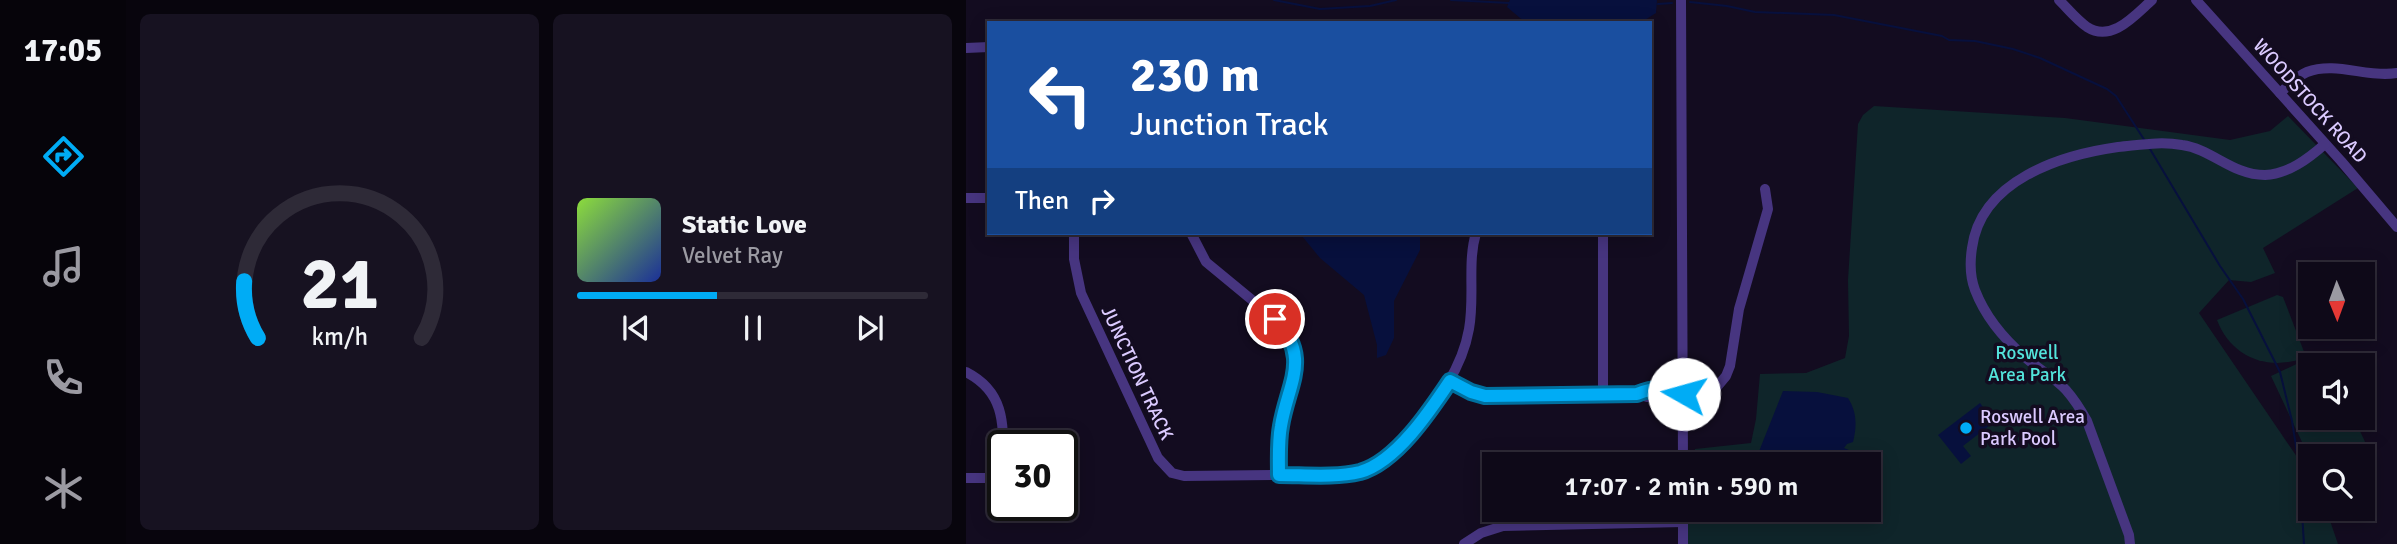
<!DOCTYPE html>
<html lang="en">
<head>
<meta charset="utf-8">
<style>
  :root { --surface:#0e0918; --page:#171221; --text:#f1f3f6; --muted:#9b9aa2; --line:#2e2a37; --accent:#00acf5 }
  body { margin:0; font-family:Signika,sans-serif; background:var(--page); color:var(--text); height:100vh; display:flex; flex-direction:column; font-size:26px; white-space:nowrap }
  * { box-sizing:border-box; margin:0 }
  p { font-size:23px; color:var(--muted) }
  .icon { flex:none; width:38px; height:38px; fill:none; stroke:currentColor; stroke-width:2; stroke-linecap:round; stroke-linejoin:round }
  .map { position:relative; flex:1; overflow:hidden }
  .sheet { display:flex; flex-direction:column; gap:14px; padding:14px; background:#08050d; width:840px }
  .sheet>* { flex:none }
  .guide { position:absolute; left:21px; top:21px; width:665px; height:214px; border-radius:0px; box-shadow:0 4px 18px #0003,0 0 0 2px var(--line); background:#1a4fa0; color:#fff; overflow:hidden }
  .needle { width:46px; rotate:179deg }
  .tools { position:absolute; left:1332px; top:262px; display:grid; gap:14px }
  .tools a { display:grid; place-items:center; width:77px; height:77px; border-radius:0px; background:var(--surface); box-shadow:0 4px 18px #0003,0 0 0 2px var(--line); font-size:35px }
  .speed { position:absolute; left:21px; top:430px; display:flex; gap:14px; font-size:35px; font-weight:700; text-align:center }
  .speed>* { display:grid; place-content:center; width:91px; height:91px; border-radius:50%; background:var(--surface); box-shadow:0 4px 18px #0003,0 0 0 2px var(--line); line-height:1 }
  .speed .limit { border:4px solid #111; border-radius:10px; background:#fff; color:#111 }
  .pin { position:absolute; display:grid; place-items:center; width:60px; height:60px; color:#fff; margin:-30px; border:4px solid #fff; border-radius:50%; box-shadow:0 2px 7px #0007 }
  .me { position:absolute; width:77px; margin:-38px; rotate:277deg; stroke-linejoin:round; filter:drop-shadow(0 0 5px #0008) }
  .turn { display:flex; align-items:center; gap:24px; height:147px; padding:0 28px; font-size:32px }
  .turn .icon { width:91px; height:91px; stroke-width:2.5 }
  .turn b { display:block; font-size:49px; line-height:60px }
  .then { display:flex; align-items:center; height:66px; padding:0 28px; background:#0003; gap:14px; font-size:26px }
  .sheet .widget { flex:1; display:flex; flex-direction:column; justify-content:center; gap:10px; min-width:0; padding:0 24px; border-radius:10px; background:var(--page) }
  .sheet .dial { align-items:center; gap:0 }
  .dial svg { height:182px; overflow:visible; fill:none; stroke:var(--line); stroke-width:7; stroke-linecap:round; text-anchor:middle }
  .dial text { fill:var(--text); stroke:none }
  .song { display:flex; align-items:center; gap:21px }
  .cover { width:84px; height:84px; border-radius:10px; background:linear-gradient(135deg,hsl(90 70% 55%),hsl(230 70% 35%)) }
  .played { height:7px; border-radius:4px; background:linear-gradient(90deg,var(--accent) 40%,var(--line) 40%) }
  .keys { display:flex; justify-content:space-around; direction:ltr }
  .sheet .tiles { flex:1; display:grid; gap:14px; grid-template-columns:repeat(2,1fr) }
  .trip { position:absolute; left:516px; top:452px; width:399px; height:70px; border-radius:0px; background:var(--surface); box-shadow:0 4px 18px #0003,0 0 0 2px var(--line); font-weight:600; line-height:70px; text-align:center }
  main { display:flex; flex:1; min-height:0 }
  .menu { display:flex; flex-direction:column; width:126px; justify-content:space-around; align-items:center; background:#06040a; color:var(--muted) }
  .menu .icon { width:49px; height:49px }
  .menu .on { color:var(--accent) }
  .menu b { font-size:32px; color:var(--text) }
  .map>svg:first-child { display:block }
  .green { fill:#0f252a }
  .water { fill:#07103d }
  .lines { fill:none; stroke-linecap:round; stroke-linejoin:round }
  .stream { stroke:#07103d; stroke-width:2 }
  .minor { stroke:#473580; stroke-width:10 }
  .route-casing { stroke:#00709f; stroke-width:18 }
  .route { stroke:#00acf5; stroke-width:12 }
  .poi-dot { fill:#00acf5; stroke:#130c20; stroke-width:2.5 }
  .labels { text-anchor:middle; dominant-baseline:central; stroke-width:7; stroke-linejoin:round; paint-order:stroke }
  .street-label { font-size:19px; fill:#dbcaff; stroke:#130c20 }
  .park-label { font-size:19px; fill:#53e3db; stroke:#130c20 }
  .poi-label { font-size:19px; fill:#dbcaff; stroke:#130c20; text-anchor:start }
</style>
</head>
<body>
<main>
<nav class="menu">
<b>17:05</b>
<svg class="icon on" aria-label="directions" viewBox="0 0 24 24"><path d="M12 3l9 9-9 9-9-9zM9 14v-3h6M13 9l2 2-2 2"/></svg>
<svg class="icon" aria-label="music" viewBox="0 0 24 24"><path d="M9 18V5l10-2v13"/><circle cx="6" cy="18" r="3"/><circle cx="16" cy="16" r="3"/></svg>
<svg class="icon" aria-label="phone" viewBox="0 0 24 24"><path d="M5 4h4l2 5-3 2q2 4 5 5l2-3 5 2v4C11 20 4 13 5 4z"/></svg>
<svg class="icon" aria-label="climate" viewBox="0 0 24 24"><path d="M12 3v18M4 7l16 10M4 17L20 7"/></svg>
</nav>
<section class="sheet">
<div class="tiles">
<div class="widget dial"><svg viewBox="0 0 100 80">
<path d="M14 69A42 42 0 1 1 86 69"/>
<path d="M14 69A42 42 0 0 1 8 44" stroke="#00acf5"/>
<text x="50" y="56" font-size="32" font-weight="700">21</text>
<text x="50" y="72" font-size="11">km/h</text>
</svg></div>
<div class="widget">
<div class="song"><i class="cover"></i><div><b>Static Love</b><p>Velvet Ray</p></div></div>
<div class="played"></div>
<div class="keys"><svg class="icon" aria-label="previous" viewBox="0 0 24 24"><path d="M18 5L8 12l10 7zM5 5v14"/></svg><svg class="icon" aria-label="pause" viewBox="0 0 24 24"><path d="M8 5v14M16 5v14"/></svg><svg class="icon" aria-label="next" viewBox="0 0 24 24"><path d="M6 5l10 7-10 7zM19 5v14"/></svg></div>
</div>
</div>
</section>
<div class="map">
<svg width="1431" height="544" viewBox="0 0 1431 544">
  <rect width="100%" height="100%" fill="#130c20"/>
  <g class="green">
    <polygon points="908,106 1099,118 1264,140 1304,131 1322,116 1392,188 1297,248 1309,273 1285,282 1263,280 1233,313 1344,476 1344,509 1360,509 1372,544 716,544 721,509 903,509 903,464 727,464 729,449 785,443 790,419 794,374 840,373 879,358 883,336 882,280 892,124 897,115"/>
    <path d="M1311,295L1317,297L1340,357C1304,372 1265,358 1251,320Z"/>
    <polygon points="1356,352 1363,366 1344,366 1344,418 1388,418 1400,444 1373,457 1344,457 1344,459 1305,376"/>
  </g>
  <g class="water">
    <polygon points="544,0 691,0 690,13 674,23 560,23 541,7"/>
    <polygon points="328,233 449,233 454,237 454,250 428,301 428,338 420,355 411,358 411,345 398,295 354,258 336,236"/>
    <path d="M817,391L851,392L882,398C891,412 891,426 887,442L881,444L878,448L888,452L886,464H788Z"/>
    <polygon points="1014,403 1028,422 997,446 1005,456 995,464 972,435"/>
  </g>
  <g class="lines">
    <g class="stream">
      <polyline points="308,0 354,9 404,6 430,0"/>
      <polyline points="485,0 543,3"/>
      <polyline points="724,2 761,6 789,12 868,15 976,36 983,40 1009,41 1047,49 1074,58 1141,89 1150,96 1179,141"/>
      <polyline points="692,4 706,3"/>
      <polyline points="1184,149 1254,266 1277,299 1314,372 1326,421 1333,465 1338,544"/>
    </g>
    <g class="minor">
      <polyline points="715,0 717,464"/>
      <path d="M1093,0C1102,9 1111,20 1121,27C1146,43 1169,15 1186,0"/>
      <polyline points="1230,0 1375,161 1431,227"/>
      <polyline points="0,48 23,47"/>
      <path d="M1314,93C1322,86 1331,76 1341,72C1370,61 1401,78 1431,73"/>
      <polyline points="0,198 23,198"/>
      <path d="M108,233V259L115,293L192,458L206,473L218,476L382,474C393,472 403,470 412,464C426,456 436,443 446,430C472,400 496,369 503,329C509,297 501,263 510,233"/>
      <path d="M225,233L240,262L309,319C346,358 322,383 315,426C312,442 313,459 313,475"/>
      <polyline points="637,233 637,394"/>
      <path d="M0,372C45,395 36,434 37,478H0"/>
      <polyline points="484,381 505,392 519,396 671,394 681,397 706,398 718,394 739,393 750,388 760,376 764,366 773,309 802,209 799,189"/>
      <path d="M671,394C687,387 703,387 718,394"/>
      <polyline points="96,479 107,483"/>
      <polyline points="717,509 717,544"/>
      <polyline points="498,544 515,533 537,526 717,522"/>
      <path d="M1164,544L1163,535L1121,421C1115,410 1108,399 1100,390C1088,377 1072,369 1059,357C1038,339 1019,316 1009,290C1004,277 1004,261 1006,248C1015,180 1095,155 1152,147C1174,145 1194,141 1216,145C1246,149 1266,175 1299,175C1322,174 1342,159 1359,144"/>
    </g>
  </g>
  <g class="lines">
    <defs>
      <path id="route" d="M309,319C346,358 322,383 315,426C312,442 313,459 313,475C339,475 369,478 394,472C430,462 464,411 484,381L505,392L519,396L671,394C687,387 703,387 718,394"/>
    </defs>
    <use href="#route" class="route-casing"/>
    <use href="#route" class="route"/>
  </g>
  <circle class="poi-dot" cx="1000" cy="428" r="7"/>
  <g class="labels">
    <g class="street-label">
      <text transform="translate(1344 101) rotate(48)">WOODSTOCK ROAD</text>
      <text transform="translate(171 373) rotate(65)">JUNCTION TRACK</text>
    </g>
    <g class="park-label">
      <text x="1061" y="353">Roswell<tspan x="1061" dy="22">Area Park</tspan></text>
    </g>
    <g class="poi-label">
      <text x="1014" y="417">Roswell Area<tspan x="1014" dy="22">Park Pool</tspan></text>
    </g>
  </g>
</svg>
<div class="tools">
<a><svg class="needle" viewBox="-14 -14 28 28"><path d="M0-13l5 13h-10z" fill="#e53935"/><path d="M0 13l5-13h-10z" fill="#9b9aa2"/></svg></a>
<a><svg class="icon" aria-label="sound" viewBox="0 0 24 24"><path d="M4 9h4l5-4v14l-5-4H4zM17 9q2 3 0 6"/></svg></a>
<a><svg class="icon" aria-label="search" viewBox="0 0 24 24"><circle cx="10" cy="10" r="6"/><path d="M15 15l6 6"/></svg></a>
</div>
<div class="speed"><div class="limit">30</div></div>
<div class="pin" style="left:309px;top:319px;background:#d93025"><svg class="icon" aria-label="arrive" viewBox="0 0 24 24"><path d="M6 21V4h12l-3 4 3 4H6"/></svg></div>
<svg class="me" style="left:718px;top:394px" viewBox="-20 -20 40 40"><circle r="19" fill="#fff"/><path d="M0-13L10 11 0 6-10 11z" fill="#00acf5"/></svg>
<div class="trip">17:07 · 2 min · 590 m</div>
<div class="guide">
<div class="turn"><svg class="icon" aria-label="left" viewBox="0 0 24 24"><path d="M17 20v-9H6M10 6l-5 5 5 5"/></svg><div><b>230 m</b>Junction Track</div></div>
<div class="then">Then<svg class="icon" aria-label="right" viewBox="0 0 24 24"><path d="M7 20v-9h11M14 6l5 5-5 5"/></svg></div>
</div>
</div>
</main>
</body>
</html>
